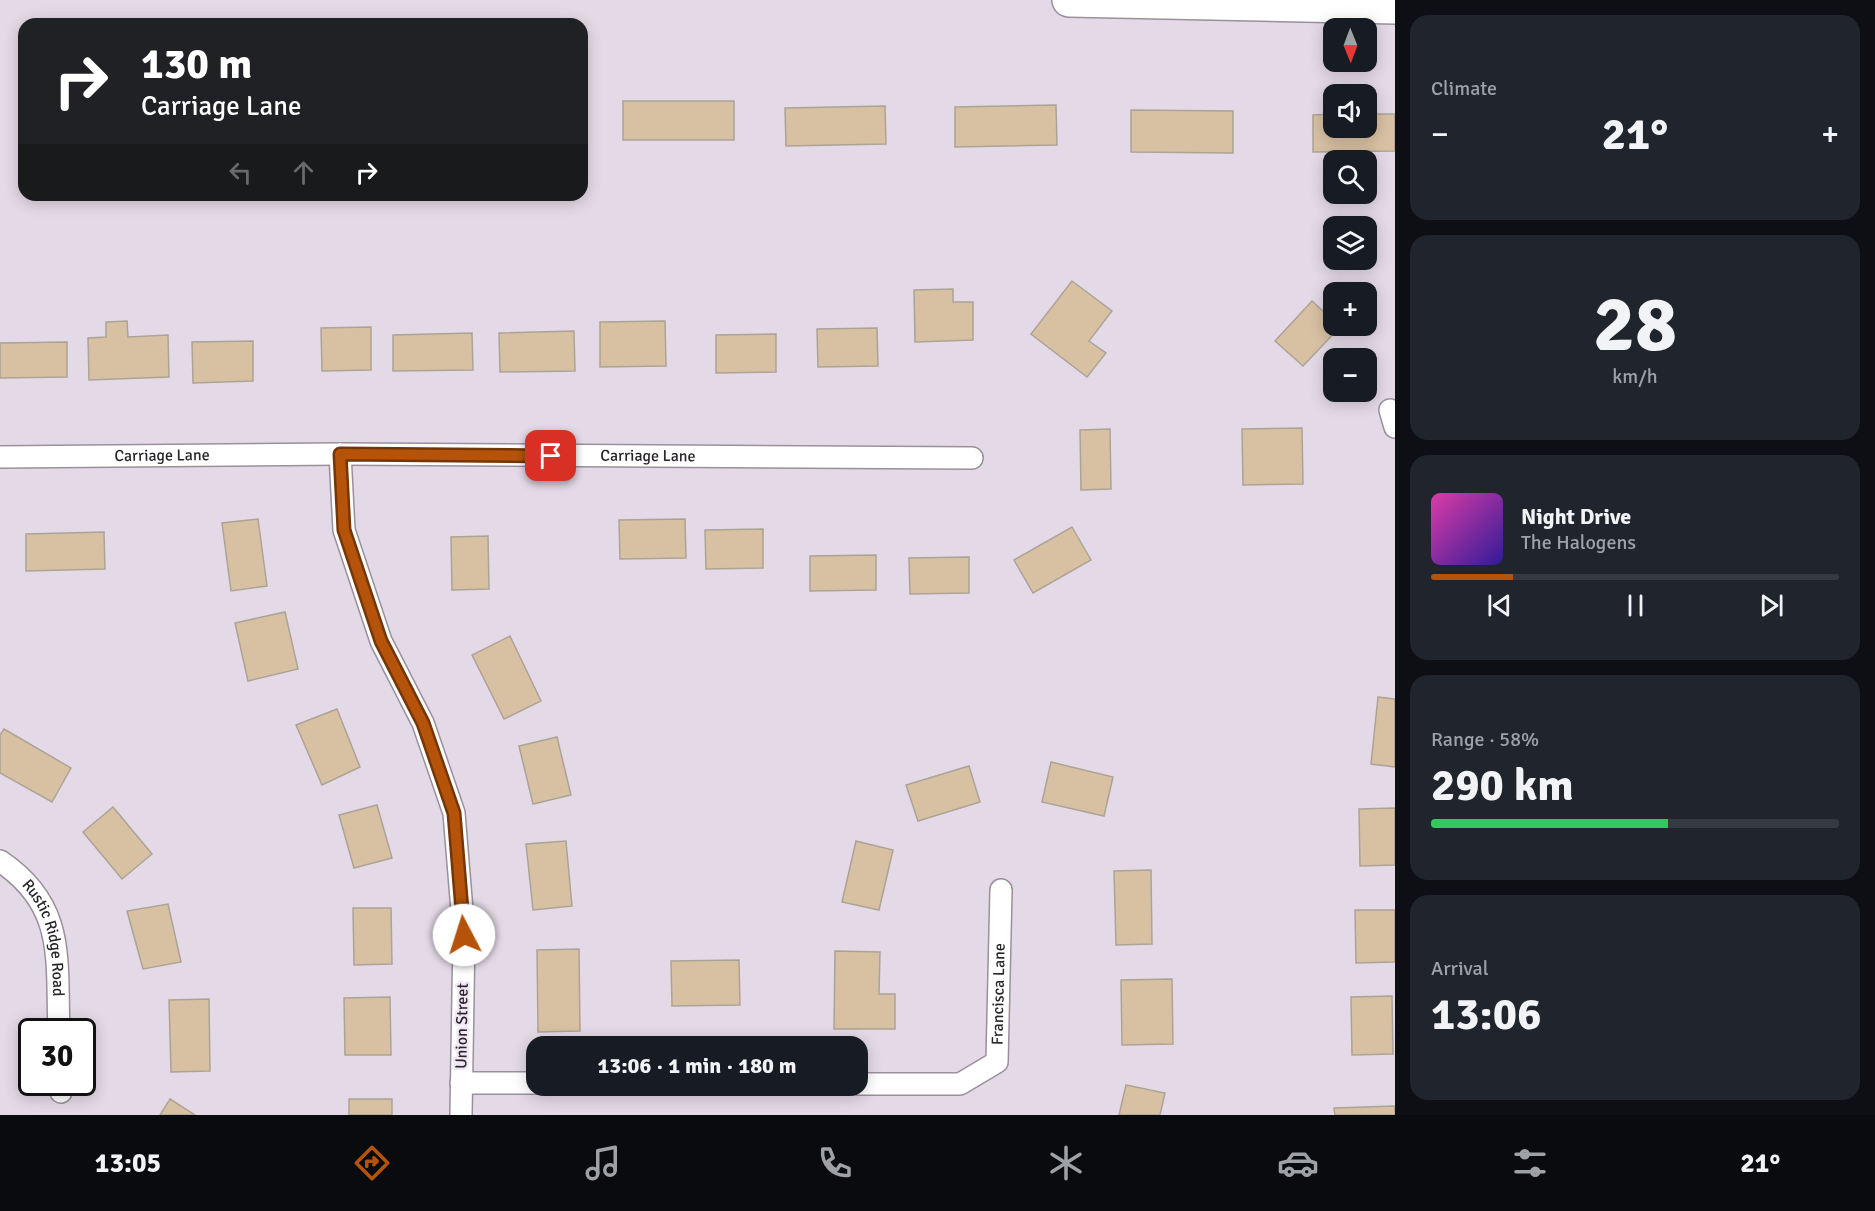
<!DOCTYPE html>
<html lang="en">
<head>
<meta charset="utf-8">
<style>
  :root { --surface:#171b24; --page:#20242c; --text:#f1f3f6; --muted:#9ea1a6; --line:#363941; --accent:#b45309 }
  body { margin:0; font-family:Signika,sans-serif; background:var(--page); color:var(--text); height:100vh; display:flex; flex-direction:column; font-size:22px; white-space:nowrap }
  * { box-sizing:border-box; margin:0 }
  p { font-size:20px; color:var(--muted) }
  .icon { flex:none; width:33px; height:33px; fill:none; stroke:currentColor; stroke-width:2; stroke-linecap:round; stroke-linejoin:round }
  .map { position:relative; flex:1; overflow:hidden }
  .sheet { display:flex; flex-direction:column; gap:15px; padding:15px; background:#0d0f14; width:480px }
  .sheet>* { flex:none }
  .top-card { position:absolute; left:18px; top:18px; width:570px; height:183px; border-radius:18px; box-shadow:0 3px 15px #0003; background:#202124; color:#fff; overflow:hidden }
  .needle { width:39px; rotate:179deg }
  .fabs { position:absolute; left:1323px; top:18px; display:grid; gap:12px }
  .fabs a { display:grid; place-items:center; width:54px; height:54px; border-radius:12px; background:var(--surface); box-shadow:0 3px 15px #0003; font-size:30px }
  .speed { position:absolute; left:18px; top:1018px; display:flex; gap:12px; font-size:30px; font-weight:700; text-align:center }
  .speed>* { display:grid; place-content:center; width:78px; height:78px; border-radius:50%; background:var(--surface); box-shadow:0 3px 15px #0003; line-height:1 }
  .speed .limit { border:3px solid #111; border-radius:9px; background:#fff; color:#111 }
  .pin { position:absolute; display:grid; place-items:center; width:51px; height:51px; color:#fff; margin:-26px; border-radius:12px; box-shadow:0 3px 9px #0006 }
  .me { position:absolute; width:66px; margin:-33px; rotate:355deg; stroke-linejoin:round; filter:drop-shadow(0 0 4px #0008) }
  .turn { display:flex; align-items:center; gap:21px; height:126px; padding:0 24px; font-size:27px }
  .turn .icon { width:78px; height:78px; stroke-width:2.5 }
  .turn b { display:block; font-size:42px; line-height:51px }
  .lanes { display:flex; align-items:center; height:57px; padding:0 24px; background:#0003; justify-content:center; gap:30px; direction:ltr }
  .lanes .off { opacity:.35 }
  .big { font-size:45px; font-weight:800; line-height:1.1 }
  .sheet .widget { flex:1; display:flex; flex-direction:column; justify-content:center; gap:9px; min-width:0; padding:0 21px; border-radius:18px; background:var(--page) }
  .sheet .dial { align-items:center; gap:0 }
  .dial b { font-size:78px; line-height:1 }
  .song { display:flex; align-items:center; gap:18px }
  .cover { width:72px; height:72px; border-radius:9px; background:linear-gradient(135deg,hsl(320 70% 55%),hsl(250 70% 35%)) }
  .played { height:6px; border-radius:3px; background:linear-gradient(90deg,var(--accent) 20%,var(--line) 20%) }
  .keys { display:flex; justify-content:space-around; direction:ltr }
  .heat { display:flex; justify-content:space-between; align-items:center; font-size:33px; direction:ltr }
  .charge { height:9px; border-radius:4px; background:linear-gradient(90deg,#34c759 58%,var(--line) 0) }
  .trip { position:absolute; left:526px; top:1036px; width:342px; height:60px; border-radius:18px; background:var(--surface); box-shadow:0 3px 15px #0003; font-weight:800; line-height:60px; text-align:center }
  .dock { display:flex; height:96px; justify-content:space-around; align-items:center; background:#090b0e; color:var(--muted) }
  .dock .icon { width:42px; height:42px }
  .dock .on { color:var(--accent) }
  .dock b { font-size:27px; color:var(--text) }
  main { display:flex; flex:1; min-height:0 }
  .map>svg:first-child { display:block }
  .building { fill:#d8c1a3; stroke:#aca397; stroke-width:1.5 }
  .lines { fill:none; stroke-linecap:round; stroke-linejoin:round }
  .minor-casing { stroke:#9a909c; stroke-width:24 }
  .primary-casing { stroke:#9a909c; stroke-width:36 }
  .minor { stroke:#fff; stroke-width:21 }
  .primary { stroke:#fff; stroke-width:33 }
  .route-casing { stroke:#753606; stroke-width:15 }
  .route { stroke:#b45309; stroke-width:10 }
  .labels { text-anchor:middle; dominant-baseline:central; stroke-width:5; stroke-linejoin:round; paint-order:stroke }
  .street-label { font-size:16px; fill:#29252a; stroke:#f2e7f4 }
</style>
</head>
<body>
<main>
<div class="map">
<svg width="1395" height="1115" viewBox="0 0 1395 1115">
  <rect width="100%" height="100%" fill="#e4dae7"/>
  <g class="building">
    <rect x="623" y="101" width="111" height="39"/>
    <polygon points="1056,105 1057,145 955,147 955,107"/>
    <polygon points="885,106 886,144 786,146 785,108"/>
    <polygon points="1131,110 1233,111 1233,153 1131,152"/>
    <polygon points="1334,114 1334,128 1366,128 1366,114 1395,114 1395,151 1313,152 1313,115"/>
    <polygon points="1072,281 1112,311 1089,341 1106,353 1087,377 1031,334"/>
    <polygon points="953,289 953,302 973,302 973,340 915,342 914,290"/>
    <polygon points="1312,301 1334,321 1334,326 1340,327 1303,366 1275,341"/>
    <polygon points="127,321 128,337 168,335 169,377 89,380 88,338 106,337 106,322"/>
    <polygon points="665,321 666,366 600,367 600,322"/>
    <polygon points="371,327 371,370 322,371 321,328"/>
    <polygon points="877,328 878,366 818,367 817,329"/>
    <polygon points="574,331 575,371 500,372 499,333"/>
    <polygon points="472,333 473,370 393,371 393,335"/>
    <polygon points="776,334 776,372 716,373 716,335"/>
    <polygon points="253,341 253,381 193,383 192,342"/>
    <polygon points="67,342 67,377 0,378 0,343"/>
    <polygon points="1302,428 1303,484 1243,485 1242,429"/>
    <polygon points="1110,429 1111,489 1081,490 1080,430"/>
    <polygon points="258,519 267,586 231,591 222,523"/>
    <polygon points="685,519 686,558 620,559 619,520"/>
    <polygon points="1072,527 1091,560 1033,593 1014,560"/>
    <polygon points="763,529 763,568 706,569 705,530"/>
    <polygon points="104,532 105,569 26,571 26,534"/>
    <polygon points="488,536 489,589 452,590 451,537"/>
    <polygon points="876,555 876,590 810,591 810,556"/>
    <polygon points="969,557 969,593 910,594 909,558"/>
    <polygon points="285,612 298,669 248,681 235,623"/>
    <polygon points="510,636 541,701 504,719 472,655"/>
    <polygon points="1378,697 1395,699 1395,767 1371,764"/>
    <polygon points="337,709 360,767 322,785 296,725"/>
    <polygon points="4,729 71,768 52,802 0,773 0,735"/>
    <polygon points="557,737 571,795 533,804 519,746"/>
    <polygon points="1051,762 1113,777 1104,816 1042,802"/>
    <polygon points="969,766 980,802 918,821 906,785"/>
    <polygon points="377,805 392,858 354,868 339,815"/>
    <polygon points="113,807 152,854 122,879 83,832"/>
    <polygon points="1395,808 1395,865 1360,866 1359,809"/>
    <polygon points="566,841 572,906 533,910 526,844"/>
    <polygon points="856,841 893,850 879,910 842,902"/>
    <polygon points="1151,870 1152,944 1116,945 1114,871"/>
    <polygon points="168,904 181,962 143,969 127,911"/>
    <polygon points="353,908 391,908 392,964 354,965"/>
    <polygon points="1355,910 1395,910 1395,962 1356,963"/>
    <polygon points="579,949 580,1031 538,1032 537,950"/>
    <polygon points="835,951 880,952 879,994 895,994 895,1029 834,1029"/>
    <polygon points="739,960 740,1005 672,1006 671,961"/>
    <polygon points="1172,979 1173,1044 1122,1045 1121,980"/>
    <polygon points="1392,996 1393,1054 1352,1055 1351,997"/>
    <polygon points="390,997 391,1055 345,1055 344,998"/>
    <polygon points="209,999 210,1071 171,1072 169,1000"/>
    <polygon points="1126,1085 1165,1093 1160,1115 1119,1115"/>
    <polygon points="170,1099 195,1115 160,1115"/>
    <rect x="349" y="1099" width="43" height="16"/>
    <polygon points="1395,1106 1395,1115 1335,1115 1334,1108"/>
  </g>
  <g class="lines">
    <defs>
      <g id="minor">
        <polyline points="1390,410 1395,427"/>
        <polyline points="340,454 344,530 381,641 423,723 454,813 464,935 461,1115"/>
        <path id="s1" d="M0,457L340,454L972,458"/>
        <path id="s2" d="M0,861C67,906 56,960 59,1032"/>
        <polyline points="60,1083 61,1092"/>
        <polyline points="461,1083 537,1083"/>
        <path id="s3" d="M858,1084H960L997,1062L1001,890"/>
      </g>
      <polyline id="primary" points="1069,0 1395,7"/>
    </defs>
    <use href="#minor" class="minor-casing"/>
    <use href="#primary" class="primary-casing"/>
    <use href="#minor" class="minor"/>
    <use href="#primary" class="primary"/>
  </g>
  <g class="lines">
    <defs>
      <polyline id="route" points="464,935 454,813 423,723 381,641 344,530 340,454 551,456"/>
    </defs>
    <use href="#route" class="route-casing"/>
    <use href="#route" class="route"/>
  </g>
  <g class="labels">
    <g class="street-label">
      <text stroke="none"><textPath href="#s1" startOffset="162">Carriage Lane</textPath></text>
      <text stroke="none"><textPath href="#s1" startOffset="648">Carriage Lane</textPath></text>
      <text stroke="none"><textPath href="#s2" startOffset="94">Rustic Ridge Road</textPath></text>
      <text stroke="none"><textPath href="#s3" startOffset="213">Francisca Lane</textPath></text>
      <text transform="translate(462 1026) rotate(-89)">Union Street</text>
    </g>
  </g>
</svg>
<div class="fabs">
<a><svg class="needle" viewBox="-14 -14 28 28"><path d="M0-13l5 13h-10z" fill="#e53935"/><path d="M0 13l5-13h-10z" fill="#9ea1a6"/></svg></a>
<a><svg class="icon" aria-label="sound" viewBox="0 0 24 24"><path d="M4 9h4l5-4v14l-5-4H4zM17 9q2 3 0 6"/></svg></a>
<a><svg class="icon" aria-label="search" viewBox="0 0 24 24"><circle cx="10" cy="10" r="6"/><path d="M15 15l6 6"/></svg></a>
<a><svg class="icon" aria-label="layers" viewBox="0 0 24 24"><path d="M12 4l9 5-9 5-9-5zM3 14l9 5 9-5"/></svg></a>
<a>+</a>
<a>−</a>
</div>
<div class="speed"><div class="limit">30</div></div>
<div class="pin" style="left:551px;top:456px;background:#d93025"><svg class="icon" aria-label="arrive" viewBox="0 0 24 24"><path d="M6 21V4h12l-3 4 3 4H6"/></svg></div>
<svg class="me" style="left:464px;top:935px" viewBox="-20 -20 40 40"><circle r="19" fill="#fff"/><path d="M0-13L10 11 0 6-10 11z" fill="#b45309"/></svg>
<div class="trip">13:06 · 1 min · 180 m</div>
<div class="top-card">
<div class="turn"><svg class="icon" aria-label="right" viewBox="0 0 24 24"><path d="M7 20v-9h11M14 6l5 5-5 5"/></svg><div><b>130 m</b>Carriage Lane</div></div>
<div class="lanes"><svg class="icon off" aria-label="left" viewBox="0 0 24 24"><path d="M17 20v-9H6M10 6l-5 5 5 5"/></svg><svg class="icon off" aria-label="ahead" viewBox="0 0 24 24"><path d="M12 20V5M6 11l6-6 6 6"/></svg><svg class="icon" aria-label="right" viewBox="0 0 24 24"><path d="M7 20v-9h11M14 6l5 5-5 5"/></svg></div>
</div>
</div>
<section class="sheet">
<div class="widget"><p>Climate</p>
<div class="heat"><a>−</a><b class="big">21°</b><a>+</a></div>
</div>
<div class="widget dial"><b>28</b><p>km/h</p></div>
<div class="widget">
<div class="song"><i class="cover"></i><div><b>Night Drive</b><p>The Halogens</p></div></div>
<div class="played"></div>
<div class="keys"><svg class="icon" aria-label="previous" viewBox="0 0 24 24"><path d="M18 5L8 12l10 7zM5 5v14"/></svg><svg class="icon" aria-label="pause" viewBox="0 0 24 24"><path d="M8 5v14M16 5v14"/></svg><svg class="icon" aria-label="next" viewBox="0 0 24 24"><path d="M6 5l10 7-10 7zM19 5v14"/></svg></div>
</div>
<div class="widget"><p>Range · 58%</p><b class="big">290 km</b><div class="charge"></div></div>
<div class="widget"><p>Arrival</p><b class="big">13:06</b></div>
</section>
</main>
<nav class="dock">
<b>13:05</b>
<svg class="icon on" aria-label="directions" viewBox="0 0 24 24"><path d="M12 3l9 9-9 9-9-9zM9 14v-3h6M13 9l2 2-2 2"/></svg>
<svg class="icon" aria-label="music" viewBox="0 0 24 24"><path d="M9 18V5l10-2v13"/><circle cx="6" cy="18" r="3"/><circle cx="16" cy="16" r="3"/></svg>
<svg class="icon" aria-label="phone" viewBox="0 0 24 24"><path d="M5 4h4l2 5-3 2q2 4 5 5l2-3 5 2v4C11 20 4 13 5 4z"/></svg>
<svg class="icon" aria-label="climate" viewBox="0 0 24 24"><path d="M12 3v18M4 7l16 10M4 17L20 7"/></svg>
<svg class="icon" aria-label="car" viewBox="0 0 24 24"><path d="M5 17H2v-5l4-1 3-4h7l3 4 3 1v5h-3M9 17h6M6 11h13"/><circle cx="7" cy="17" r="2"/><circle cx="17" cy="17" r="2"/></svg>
<svg class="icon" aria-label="filters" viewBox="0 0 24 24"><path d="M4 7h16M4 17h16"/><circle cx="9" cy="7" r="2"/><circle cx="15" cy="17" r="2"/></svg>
<b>21°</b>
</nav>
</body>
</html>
